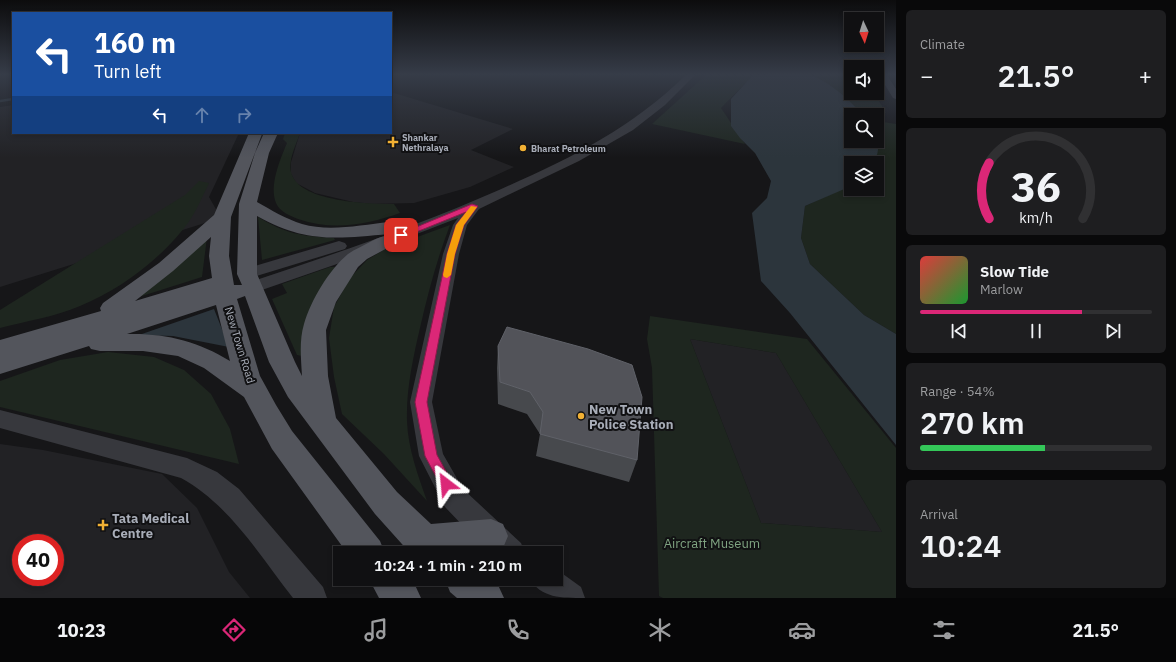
<!DOCTYPE html>
<html lang="en">
<head>
<meta charset="utf-8">
<style>
  :root { --surface:#101012; --page:#1e1e20; --text:#f1f3f6; --muted:#9c9d9f; --line:#303032; --accent:#db2777 }
  body { margin:0; font-family:"IBM Plex Sans",sans-serif; background:var(--page); color:var(--text); height:100vh; display:flex; flex-direction:column; font-size:15px; white-space:nowrap }
  * { box-sizing:border-box; margin:0 }
  p { font-size:13px; color:var(--muted) }
  .icon { flex:none; width:22px; height:22px; fill:none; stroke:currentColor; stroke-width:2; stroke-linecap:round; stroke-linejoin:round }
  .map { position:relative; flex:1; overflow:hidden }
  .sheet { display:flex; flex-direction:column; gap:10px; padding:10px; background:#09090a; width:280px }
  .sheet>* { flex:none }
  .guide { position:absolute; left:12px; top:12px; width:380px; height:122px; border-radius:0px; box-shadow:0 2px 6px #0003,0 0 0 1px var(--line); background:#1a4fa0; color:#fff; overflow:hidden }
  .needle { width:26px; rotate:176deg }
  .buttons { position:absolute; left:844px; top:12px; display:grid; gap:8px }
  .buttons a { display:grid; place-items:center; width:40px; height:40px; border-radius:0px; background:var(--surface); box-shadow:0 2px 6px #0003,0 0 0 1px var(--line); font-size:20px }
  .speed { position:absolute; left:12px; top:534px; display:flex; gap:8px; font-size:20px; font-weight:700; text-align:center }
  .speed>* { display:grid; place-content:center; width:52px; height:52px; border-radius:50%; background:var(--surface); box-shadow:0 2px 6px #0003,0 0 0 1px var(--line); line-height:1 }
  .speed .limit { border:6px solid #d22; background:#fff; color:#111 }
  .pin { position:absolute; display:grid; place-items:center; width:34px; height:34px; color:#fff; margin:-17px; border-radius:8px; box-shadow:0 2px 6px #0006 }
  .me { position:absolute; width:44px; margin:-22px; rotate:331deg; stroke-linejoin:round; filter:drop-shadow(0 0 3px #0008) }
  .turn { display:flex; align-items:center; gap:14px; height:84px; padding:0 16px; font-size:18px }
  .turn .icon { width:52px; height:52px; stroke-width:2.5 }
  .turn b { display:block; font-size:28px; line-height:34px }
  .lanes { display:flex; align-items:center; height:38px; padding:0 16px; background:#0003; justify-content:center; gap:20px; direction:ltr }
  .lanes .off { opacity:.35 }
  .big { font-size:30px; font-weight:600; line-height:1.1 }
  .sheet .widget { flex:1; display:flex; flex-direction:column; justify-content:center; gap:6px; min-width:0; padding:0 14px; border-radius:6px; background:var(--page) }
  .sheet .dial { align-items:center; gap:0 }
  .dial svg { height:104px; overflow:visible; fill:none; stroke:var(--line); stroke-width:7; stroke-linecap:round; text-anchor:middle }
  .dial text { fill:var(--text); stroke:none }
  .song { display:flex; align-items:center; gap:12px }
  .cover { width:48px; height:48px; border-radius:6px; background:linear-gradient(135deg,hsl(0 70% 55%),hsl(130 70% 35%)) }
  .played { height:4px; border-radius:2px; background:linear-gradient(90deg,var(--accent) 70%,var(--line) 70%) }
  .keys { display:flex; justify-content:space-around; direction:ltr }
  .heat { display:flex; justify-content:space-between; align-items:center; font-size:22px; direction:ltr }
  .charge { height:6px; border-radius:3px; background:linear-gradient(90deg,#34c759 54%,var(--line) 0) }
  .trip { position:absolute; left:333px; top:546px; width:230px; height:40px; border-radius:0px; background:var(--surface); box-shadow:0 2px 6px #0003,0 0 0 1px var(--line); font-weight:600; line-height:40px; text-align:center }
  .tabs { display:flex; height:64px; justify-content:space-around; align-items:center; background:#060607; color:var(--muted) }
  .tabs .icon { width:28px; height:28px }
  .tabs .on { color:var(--accent) }
  .tabs b { font-size:18px; color:var(--text) }
  main { display:flex; flex:1; min-height:0 }
  .map>svg:first-child { display:block }
  .built { fill:#222225; fill-rule:evenodd }
  .green { fill:#1e261f; fill-rule:evenodd }
  .water { fill:#2c353c }
  .lines { fill:none; stroke-linecap:round; stroke-linejoin:round }
  .stream { stroke:#2c353c; stroke-width:2.5 }
  .minor { fill:#37383d; fill-rule:evenodd }
  .major { fill:#53555c; fill-rule:evenodd }
  .wall { fill:#47494d }
  .building { fill:#525359; stroke:#5f6168 }
  .route { fill:#db2777; stroke:#8e194d }
  .slow { fill:#f59e0b }
  .poi-dot { fill:#f2b134; stroke:#111113; stroke-width:1.5 }
  .labels { text-anchor:middle; dominant-baseline:central; stroke-width:4; stroke-linejoin:round; paint-order:stroke }
  .far-poi-label { font-size:9px; font-weight:bold; fill:#a8adb8; stroke:#111113; text-anchor:start }
  .street-label { font-size:11px; fill:#a8adb8; stroke:#111113 }
  .near-poi-label { font-size:13px; font-weight:bold; fill:#a8adb8; stroke:#111113; text-anchor:start }
  .near-park-label { font-size:13px; fill:#7fa381; stroke:#111113 }
</style>
</head>
<body>
<main>
<div class="map">
<svg width="896" height="598" viewBox="0 0 896 598">
  <rect width="100%" height="100%" fill="#161618"/>
  <g class="built">
    <polygon points="394,93 513,129 471,150 514,167 470,187 414,203 372,204 353,202 315,193 296,183 291,174 291,162 300,133 391,133 391,94"/>
    <polygon points="13,105 13,133 239,133 209,197 221,218 0,287 0,107"/>
    <polygon points="690,339 776,353 882,532 761,523"/>
    <path d="M0,444L43,450L162,474L197,508L229,572L250,598H0ZM21,543H55V577H21Z"/>
  </g>
  <g class="green">
    <polygon points="706,75 753,75 721,108 745,144 652,124"/>
    <polygon points="808,75 851,75 851,93 874,93 886,113 858,110 822,81"/>
    <polygon points="877,121 896,124 896,334 864,315 810,264 801,238 805,206 851,185 851,189 877,189 877,163 872,163 876,159"/>
    <path d="M285,133H300C296,145 287,162 292,175C302,202 369,204 394,204L400,213C366,225 333,231 298,219C290,216 279,211 276,203C269,185 280,160 287,143L283,139Z"/>
    <path d="M199,181L209,183C201,200 193,219 180,233C154,264 117,291 80,306C55,317 26,321 0,328V310L185,195Z"/>
    <path d="M258,217C286,234 301,236 334,238L335,240L262,260Z"/>
    <path d="M450,225C437,259 428,293 420,328C413,358 406,390 407,421C408,449 418,475 427,501L384,454L342,414L334,377L329,338L334,307L350,278L367,260L387,248Z"/>
    <polygon points="207,237 202,277 123,302"/>
    <polygon points="330,267 336,267 302,356 297,355 272,299 287,293 282,284"/>
    <path d="M650,316L807,339L896,448V598H663L659,596L652,368L647,339ZM690,339L776,353L882,532L761,523Z"/>
    <polygon points="108,352 154,357 184,370 211,394 230,429 239,464 0,407 0,381 60,360"/>
  </g>
  <g class="water">
    <path d="M753,75C768,75 796,72 809,75C826,79 852,101 862,115H851V141H877V137C879,146 879,156 872,163H851V185L849,187L805,206L801,238L810,264L864,315L896,334V445L790,313L761,281L752,213L767,198L771,181L755,153L740,138L731,126V99Z"/>
    <polygon points="214,309 229,347 173,336 139,335"/>
  </g>
  <g class="lines">
    <polyline class="stream" points="0,101 13,99"/>
    <g class="minor">
      <path d="M686,75H695L665,105L633,130L579,161L479,209L467,225L459,254L432,402L443,454L463,489L521,543L525,553H489L445,507L419,456L410,402L443,254L453,225L458,218L360,256L259,291L253,292L247,291L244,287L247,283C332,255 417,226 499,190C571,158 629,130 686,75Z"/>
      <polygon points="879,75 887,75 896,89 896,99 893,98"/>
      <polygon points="339,241 345,243 347,246 345,249 247,279 241,278 239,274 241,270"/>
      <path d="M0,410L187,458L217,472L239,489L323,587L327,598H293C260,556 229,504 181,478L0,428Z"/>
      <path d="M556,569L581,587L585,598C561,598 541,598 530,579H556Z"/>
    </g>
    <g class="major">
      <path d="M249,133L262,134L231,217L229,256L234,285H242L237,274L239,204L255,153L264,133H278L269,153L257,202C271,210 286,219 302,224C329,232 361,225 389,222L395,224L398,228L395,232L389,234C336,239 305,243 257,216V274L295,362L302,376C301,359 299,340 304,324C311,300 329,270 348,254C355,249 363,246 370,242C378,238 383,235 393,237L396,241L393,245L367,259L358,267L336,302L326,330L328,376L336,418L397,492L431,524L491,519L503,524L508,536L503,548L487,553H410L375,514L288,397L269,362L245,296L237,299L260,376L276,405L292,431L380,541L385,553H347L272,449L244,397L204,368L178,356L143,351H100L91,349L89,346L0,374V340L101,311L100,308L103,303L159,263L214,215ZM211,237L209,256L212,278L135,301L173,271ZM216,305L230,361C198,341 165,333 127,334Z"/>
      <polygon points="369,579 410,579 415,585 421,598 379,598"/>
      <polygon points="445,579 491,579 498,585 504,598 457,598 450,592"/>
    </g>
  </g>
  <polygon class="wall" points="498,346 637,460 629,482 536,456 540,434 527,414 498,404 497,368"/>
  <polygon class="building" points="507,327 588,349 632,365 642,397 637,460 540,434 543,412 530,392 500,382 498,346"/>
  <linearGradient id="sky" x2="0" y2="1"><stop stop-color="#0c0c0d"/><stop offset="0.47" stop-color="#363c48"/><stop offset="1" stop-color="#363c48" stop-opacity="0"/></linearGradient>
  <rect width="896" height="158" fill="url(#sky)"/>
  <polygon class="route" points="472,204 478,206 464,225 455,254 427,402 437,455 453,484 451,488 446,490 442,488 425,456 415,402 447,254 456,225 466,212 404,237 397,235"/>
  <polygon class="slow" points="471,206 477,207 464,225 455,254 451,275 447,278 444,277 443,275 447,254 456,225"/>
  <g class="poi-dot">
    <path d="M391 136h4v4h4v4h-4v4h-4v-4h-4v-4h4z"/>
    <circle cx="523" cy="148" r="4"/>
    <circle cx="581" cy="416" r="4"/>
    <path d="M101 519h4v4h4v4h-4v4h-4v-4h-4v-4h4z"/>
  </g>
  <g class="labels">
    <g class="far-poi-label">
      <text x="402" y="137">Shankar<tspan x="402" dy="10">Nethralaya</tspan></text>
      <text x="531" y="148">Bharat Petroleum</text>
    </g>
    <g class="street-label">
      <text transform="translate(240 345) rotate(73)">New Town Road</text>
    </g>
    <g class="near-poi-label">
      <text x="589" y="409">New Town<tspan x="589" dy="15">Police Station</tspan></text>
      <text x="112" y="518">Tata Medical<tspan x="112" dy="15">Centre</tspan></text>
    </g>
    <g class="near-park-label">
      <text x="712" y="543">Aircraft Museum</text>
    </g>
  </g>
</svg>
<div class="buttons">
<a><svg class="needle" viewBox="-14 -14 28 28"><path d="M0-13l5 13h-10z" fill="#e53935"/><path d="M0 13l5-13h-10z" fill="#9c9d9f"/></svg></a>
<a><svg class="icon" aria-label="sound" viewBox="0 0 24 24"><path d="M4 9h4l5-4v14l-5-4H4zM17 9q2 3 0 6"/></svg></a>
<a><svg class="icon" aria-label="search" viewBox="0 0 24 24"><circle cx="10" cy="10" r="6"/><path d="M15 15l6 6"/></svg></a>
<a><svg class="icon" aria-label="layers" viewBox="0 0 24 24"><path d="M12 4l9 5-9 5-9-5zM3 14l9 5 9-5"/></svg></a>
</div>
<div class="speed"><div class="limit">40</div></div>
<div class="pin" style="left:401px;top:235px;background:#d93025"><svg class="icon" aria-label="arrive" viewBox="0 0 24 24"><path d="M6 21V4h12l-3 4 3 4H6"/></svg></div>
<svg class="me" style="left:446px;top:484px" viewBox="-20 -20 40 40"><path d="M0-17L14 15 0 8-14 15z" fill="#db2777" stroke="#fff" stroke-width="4"/></svg>
<div class="trip">10:24 · 1 min · 210 m</div>
<div class="guide">
<div class="turn"><svg class="icon" aria-label="left" viewBox="0 0 24 24"><path d="M17 20v-9H6M10 6l-5 5 5 5"/></svg><div><b>160 m</b>Turn left</div></div>
<div class="lanes"><svg class="icon" aria-label="left" viewBox="0 0 24 24"><path d="M17 20v-9H6M10 6l-5 5 5 5"/></svg><svg class="icon off" aria-label="ahead" viewBox="0 0 24 24"><path d="M12 20V5M6 11l6-6 6 6"/></svg><svg class="icon off" aria-label="right" viewBox="0 0 24 24"><path d="M7 20v-9h11M14 6l5 5-5 5"/></svg></div>
</div>
</div>
<section class="sheet">
<div class="widget"><p>Climate</p>
<div class="heat"><a>−</a><b class="big">21.5°</b><a>+</a></div>
</div>
<div class="widget dial"><svg viewBox="0 0 100 80">
<path d="M14 69A42 42 0 1 1 86 69"/>
<path d="M14 69A42 42 0 0 1 14 26" stroke="#db2777"/>
<text x="50" y="56" font-size="32" font-weight="700">36</text>
<text x="50" y="72" font-size="11">km/h</text>
</svg></div>
<div class="widget">
<div class="song"><i class="cover"></i><div><b>Slow Tide</b><p>Marlow</p></div></div>
<div class="played"></div>
<div class="keys"><svg class="icon" aria-label="previous" viewBox="0 0 24 24"><path d="M18 5L8 12l10 7zM5 5v14"/></svg><svg class="icon" aria-label="pause" viewBox="0 0 24 24"><path d="M8 5v14M16 5v14"/></svg><svg class="icon" aria-label="next" viewBox="0 0 24 24"><path d="M6 5l10 7-10 7zM19 5v14"/></svg></div>
</div>
<div class="widget"><p>Range · 54%</p><b class="big">270 km</b><div class="charge"></div></div>
<div class="widget"><p>Arrival</p><b class="big">10:24</b></div>
</section>
</main>
<nav class="tabs">
<b>10:23</b>
<svg class="icon on" aria-label="directions" viewBox="0 0 24 24"><path d="M12 3l9 9-9 9-9-9zM9 14v-3h6M13 9l2 2-2 2"/></svg>
<svg class="icon" aria-label="music" viewBox="0 0 24 24"><path d="M9 18V5l10-2v13"/><circle cx="6" cy="18" r="3"/><circle cx="16" cy="16" r="3"/></svg>
<svg class="icon" aria-label="phone" viewBox="0 0 24 24"><path d="M5 4h4l2 5-3 2q2 4 5 5l2-3 5 2v4C11 20 4 13 5 4z"/></svg>
<svg class="icon" aria-label="climate" viewBox="0 0 24 24"><path d="M12 3v18M4 7l16 10M4 17L20 7"/></svg>
<svg class="icon" aria-label="car" viewBox="0 0 24 24"><path d="M5 17H2v-5l4-1 3-4h7l3 4 3 1v5h-3M9 17h6M6 11h13"/><circle cx="7" cy="17" r="2"/><circle cx="17" cy="17" r="2"/></svg>
<svg class="icon" aria-label="filters" viewBox="0 0 24 24"><path d="M4 7h16M4 17h16"/><circle cx="9" cy="7" r="2"/><circle cx="15" cy="17" r="2"/></svg>
<b>21.5°</b>
</nav>
</body>
</html>
